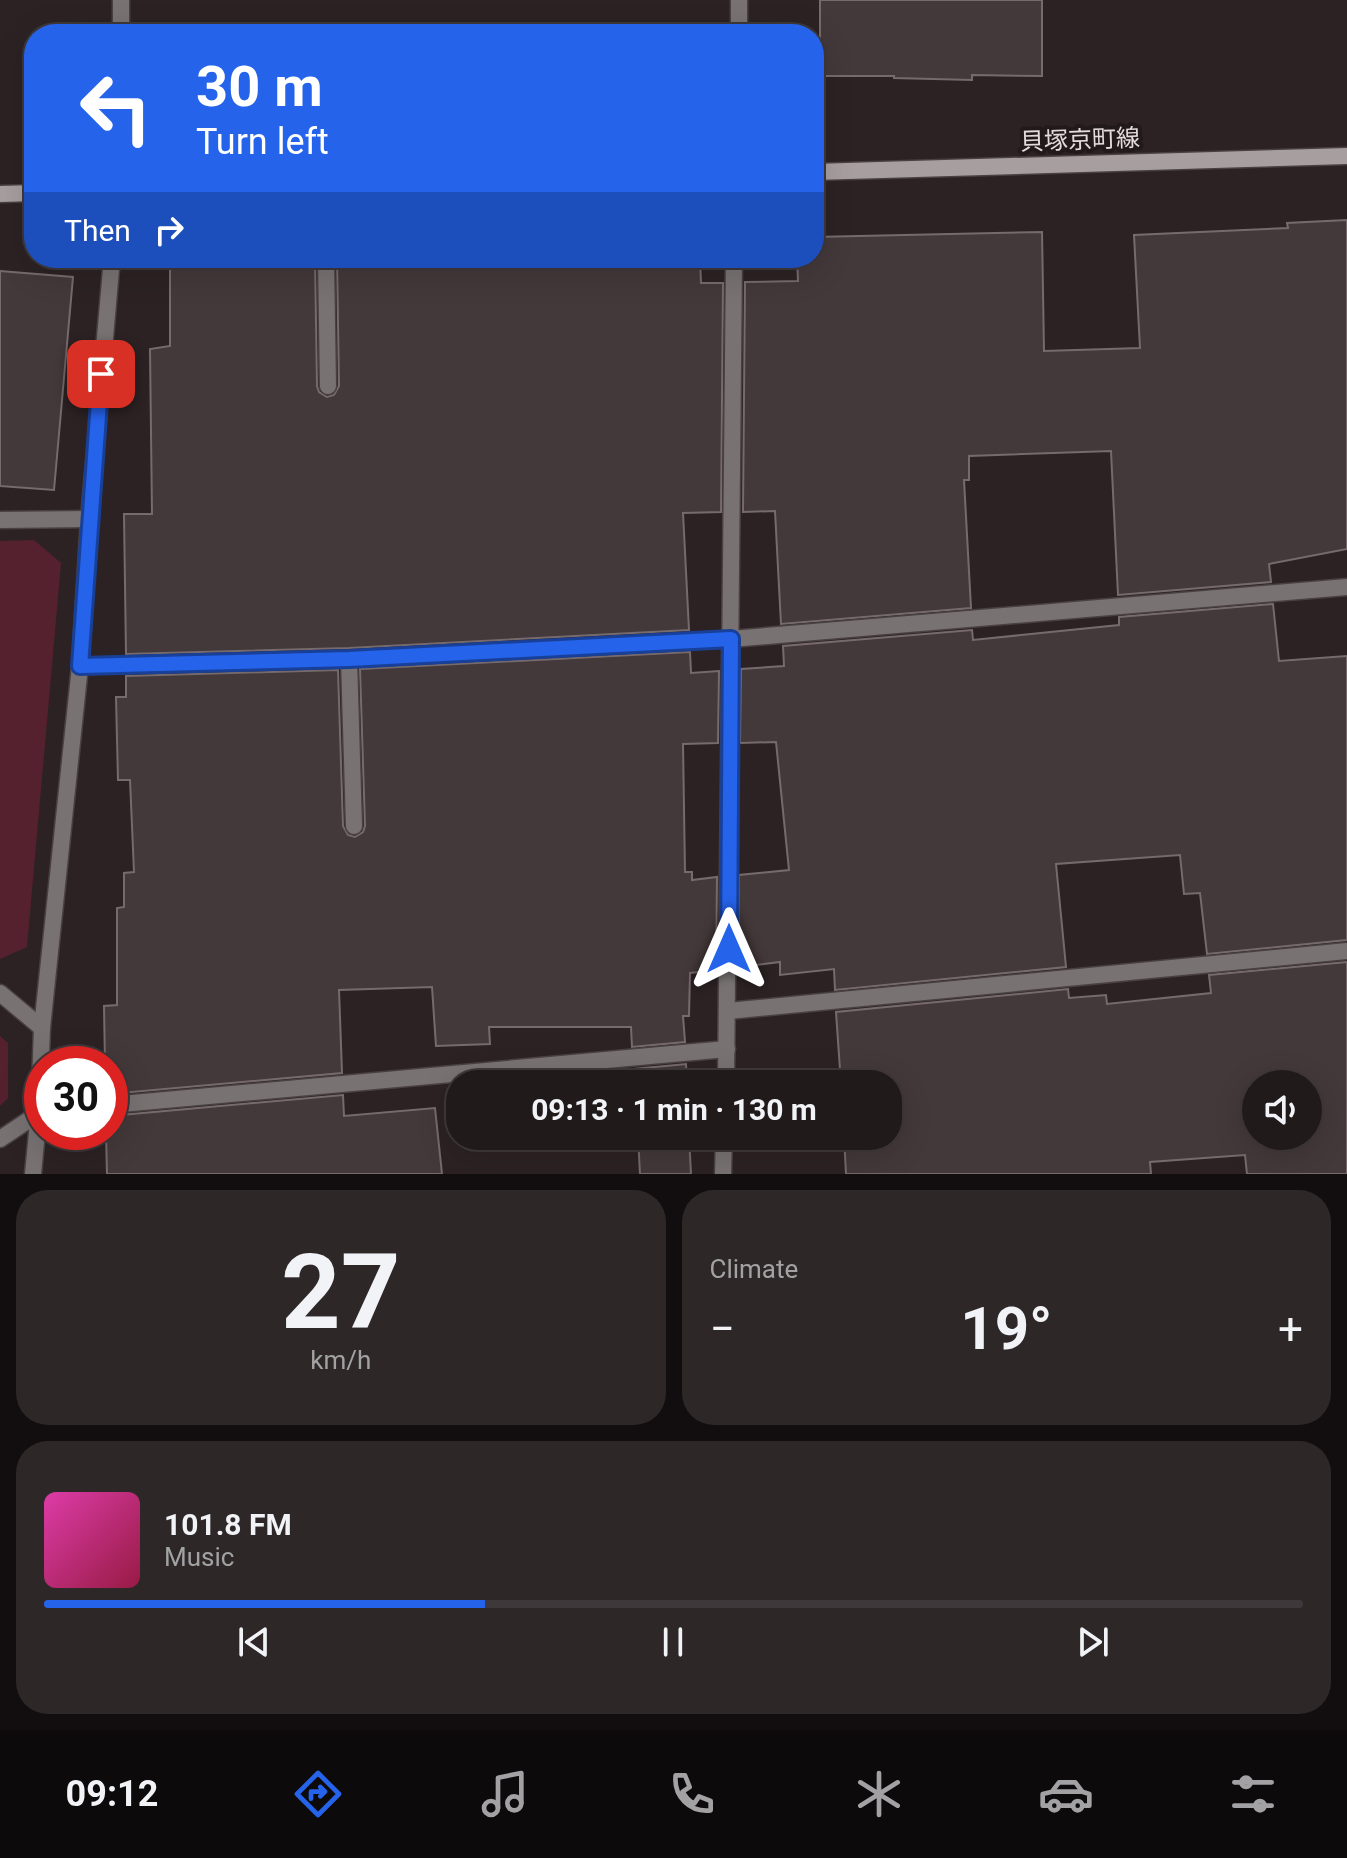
<!DOCTYPE html>
<html lang="en">
<head>
<meta charset="utf-8">
<style>
  :root { --surface:#211a1b; --page:#2d2728; --text:#f1f3f6; --muted:#a2a1a3; --line:#3e383a; --accent:#2563eb }
  body { margin:0; font-family:Roboto,"Noto Sans JP",sans-serif; background:var(--page); color:var(--text); height:100vh; display:flex; flex-direction:column; font-size:30px; white-space:nowrap }
  * { box-sizing:border-box; margin:0 }
  p { font-size:26px; color:var(--muted) }
  .icon { flex:none; width:44px; height:44px; fill:none; stroke:currentColor; stroke-width:2; stroke-linecap:round; stroke-linejoin:round }
  .map { position:relative; height:1174px; overflow:hidden }
  .sheet { display:flex; flex-direction:column; gap:16px; padding:16px; background:#120e0f; flex:1 }
  .sheet>* { flex:none }
  .top-card { position:absolute; left:24px; top:24px; width:800px; height:244px; border-radius:32px; box-shadow:0 8px 32px #0002,0 0 0 2px var(--line); background:#2563eb; color:#fff; overflow:hidden }
  .tools { position:absolute; left:1242px; top:1070px; display:grid; gap:16px }
  .tools a { display:grid; place-items:center; width:80px; height:80px; border-radius:50%; background:var(--surface); box-shadow:0 8px 32px #0002,0 0 0 2px var(--line); font-size:40px }
  .speed { position:absolute; left:24px; top:1046px; display:flex; gap:16px; font-size:40px; font-weight:700; text-align:center }
  .speed>* { display:grid; place-content:center; width:104px; height:104px; border-radius:50%; background:var(--surface); box-shadow:0 8px 32px #0002,0 0 0 2px var(--line); line-height:1 }
  .speed .limit { border:12px solid #d22; background:#fff; color:#111 }
  .pin { position:absolute; display:grid; place-items:center; width:68px; height:68px; color:#fff; margin:-34px; border-radius:16px; box-shadow:0 4px 12px #0006 }
  .me { position:absolute; width:88px; margin:-44px; rotate:0deg; stroke-linejoin:round; filter:drop-shadow(0 0 6px #0008) }
  .turn { display:flex; align-items:center; gap:28px; height:168px; padding:0 40px; font-size:36px }
  .turn .icon { width:104px; height:104px; stroke-width:2.5 }
  .turn b { display:block; font-size:56px; line-height:68px }
  .then { display:flex; align-items:center; height:76px; padding:0 40px; background:#0003; gap:16px; font-size:30px }
  .big { font-size:60px; font-weight:700; line-height:1.1 }
  .sheet .widget { flex:1; display:flex; flex-direction:column; justify-content:center; gap:12px; min-width:0; padding:0 28px; border-radius:32px; background:var(--page) }
  .sheet .dial { align-items:center; gap:0 }
  .dial b { font-size:104px; line-height:1 }
  .song { display:flex; align-items:center; gap:24px }
  .cover { width:96px; height:96px; border-radius:12px; background:linear-gradient(135deg,hsl(320 70% 55%),hsl(340 70% 35%)) }
  .played { height:8px; border-radius:4px; background:linear-gradient(90deg,var(--accent) 35%,var(--line) 35%) }
  .keys { display:flex; justify-content:space-around; direction:ltr }
  .heat { display:flex; justify-content:space-between; align-items:center; font-size:44px; direction:ltr }
  .sheet .tiles { flex:1; display:grid; gap:16px; grid-template-columns:1fr 1fr }
  .widget:last-child { grid-column:span 2 }
  .trip { position:absolute; left:446px; top:1070px; width:456px; height:80px; border-radius:32px; background:var(--surface); box-shadow:0 8px 32px #0002,0 0 0 2px var(--line); font-weight:700; line-height:80px; text-align:center }
  .menu { display:flex; height:128px; justify-content:space-around; align-items:center; background:#0d0a0b; color:var(--muted) }
  .menu .icon { width:56px; height:56px }
  .menu .selected { color:var(--accent) }
  .menu b { font-size:36px; color:var(--text) }
  .map>svg:first-child { display:block }
  .green { fill:#56212e }
  .building { fill:#43383a; stroke:#766a6c; stroke-width:2; fill-rule:evenodd }
  .lines { fill:none; stroke-linecap:round; stroke-linejoin:round }
  .lane-casing { stroke:#494042; stroke-width:19 }
  .street-casing { stroke:#494042; stroke-width:19 }
  .secondary-casing { stroke:#494042; stroke-width:19 }
  .lane { stroke:#787273; stroke-width:16 }
  .street { stroke:#787273; stroke-width:16 }
  .secondary { stroke:#a79e9f; stroke-width:16 }
  .route-casing { stroke:#184099; stroke-width:20 }
  .route { stroke:#2563eb; stroke-width:14 }
  .labels { text-anchor:middle; dominant-baseline:central; stroke-width:8; stroke-linejoin:round; paint-order:stroke }
  .street-label { font-size:24px; fill:#e3dcdd; stroke:#22191b }
</style>
</head>
<body>
<div class="map">
<svg width="1347" height="1174" viewBox="0 0 1347 1174">
  <rect width="100%" height="100%" fill="#2c2224"/>
  <g class="green">
    <polygon points="34,540 61,563 27,947 0,959 0,541"/>
    <polygon points="0,1036 8,1043 8,1098 0,1106"/>
  </g>
  <g class="building">
    <polygon points="820,0 1042,0 1042,76 972,75 972,80 894,78 894,76 820,76"/>
    <polygon points="1347,220 1347,549 1269,564 1271,582 1118,595 1111,451 969,456 969,480 964,480 971,608 781,624 775,511 743,512 745,282 798,281 797,258 814,258 814,237 1042,232 1044,351 1140,348 1134,235 1288,228 1287,223"/>
    <polygon points="170,258 315,258 317,386 319,392 327,397 334,395 339,386 337,258 700,258 701,283 723,283 721,512 683,513 689,630 349,648 126,654 124,514 152,514 150,349 170,346"/>
    <polygon points="0,271 73,277 54,490 0,486"/>
    <polygon points="1273,604 1279,661 1347,656 1347,940 1207,954 1200,893 1184,894 1180,855 1056,864 1066,967 835,990 834,969 780,975 780,962 738,967 739,875 789,870 776,742 740,743 741,669 784,666 783,646 972,630 973,640 1119,625 1119,617"/>
    <polygon points="690,652 691,673 719,671 718,743 683,744 685,872 692,872 692,880 717,877 716,970 690,973 689,1016 683,1016 685,1042 632,1047 631,1027 489,1027 490,1044 436,1046 432,987 339,990 342,1073 110,1094 110,1064 105,1064 104,1006 117,1005 117,908 124,907 124,873 134,872 130,780 118,780 116,697 126,697 126,676 338,670 343,826 348,835 355,837 363,832 365,826 360,669"/>
    <path d="M1347,962V1174H1247L1245,1155L1150,1162L1151,1174H846L844,1136H888V1084H841L836,1012L1068,989L1069,998L1106,995L1107,1004L1211,993L1209,975ZM1256,1084H1308V1136H1256Z"/>
    <polygon points="686,1064 687,1084 634,1084 634,1069"/>
    <polygon points="343,1095 344,1116 435,1108 442,1174 107,1174 106,1132 110,1132 110,1116"/>
    <polygon points="638,1136 689,1136 691,1174 640,1174"/>
  </g>
  <g class="lines">
    <defs>
      <g id="lane">
        <polyline points="326,258 328,386"/>
        <polyline points="349,659 354,826"/>
        <polyline points="80,666 349,659 731,639 1347,587"/>
        <polyline points="728,1011 1347,951"/>
        <polyline points="110,1105 727,1049"/>
        <polyline points="0,1139 42,1111"/>
      </g>
      <g id="street">
        <polyline points="121,34 121,0"/>
        <polyline points="739,34 739,0"/>
        <polyline points="0,520 89,519"/>
        <polyline points="0,993 42,1028"/>
        <polyline points="726,1084 734,258"/>
        <polyline points="33,1174 39,1111 42,1028 80,666 89,519 112,258"/>
        <polyline points="723,1174 724,1136"/>
      </g>
      <g id="secondary">
        <polyline points="814,172 1347,156"/>
        <polyline points="0,194 34,193"/>
      </g>
    </defs>
    <use href="#lane" class="lane-casing"/>
    <use href="#street" class="street-casing"/>
    <use href="#secondary" class="secondary-casing"/>
    <use href="#lane" class="lane"/>
    <use href="#street" class="street"/>
    <use href="#secondary" class="secondary"/>
  </g>
  <g class="lines">
    <defs>
      <polyline id="route" points="101,374 80,666 349,659 731,639 729,949"/>
    </defs>
    <use href="#route" class="route-casing"/>
    <use href="#route" class="route"/>
  </g>
  <g class="labels">
    <g class="street-label">
      <text transform="translate(1080 140) rotate(-2)">貝塚京町線</text>
    </g>
  </g>
</svg>
<div class="tools">
<a><svg class="icon" aria-label="sound" viewBox="0 0 24 24"><path d="M4 9h4l5-4v14l-5-4H4zM17 9q2 3 0 6"/></svg></a>
</div>
<div class="speed"><div class="limit">30</div></div>
<div class="pin" style="left:101px;top:374px;background:#d93025"><svg class="icon" aria-label="arrive" viewBox="0 0 24 24"><path d="M6 21V4h12l-3 4 3 4H6"/></svg></div>
<svg class="me" style="left:729px;top:949px" viewBox="-20 -20 40 40"><path d="M0-17L14 15 0 8-14 15z" fill="#2563eb" stroke="#fff" stroke-width="4"/></svg>
<div class="trip">09:13 · 1 min · 130 m</div>
<div class="top-card">
<div class="turn"><svg class="icon" aria-label="left" viewBox="0 0 24 24"><path d="M17 20v-9H6M10 6l-5 5 5 5"/></svg><div><b>30 m</b>Turn left</div></div>
<div class="then">Then<svg class="icon" aria-label="right" viewBox="0 0 24 24"><path d="M7 20v-9h11M14 6l5 5-5 5"/></svg></div>
</div>
</div>
<section class="sheet">
<div class="tiles">
<div class="widget dial"><b>27</b><p>km/h</p></div>
<div class="widget"><p>Climate</p>
<div class="heat"><a>−</a><b class="big">19°</b><a>+</a></div>
</div>
<div class="widget">
<div class="song"><i class="cover"></i><div><b>101.8 FM</b><p>Music</p></div></div>
<div class="played"></div>
<div class="keys"><svg class="icon" aria-label="previous" viewBox="0 0 24 24"><path d="M18 5L8 12l10 7zM5 5v14"/></svg><svg class="icon" aria-label="pause" viewBox="0 0 24 24"><path d="M8 5v14M16 5v14"/></svg><svg class="icon" aria-label="next" viewBox="0 0 24 24"><path d="M6 5l10 7-10 7zM19 5v14"/></svg></div>
</div>
</div>
</section>
<nav class="menu">
<b>09:12</b>
<svg class="icon selected" aria-label="directions" viewBox="0 0 24 24"><path d="M12 3l9 9-9 9-9-9zM9 14v-3h6M13 9l2 2-2 2"/></svg>
<svg class="icon" aria-label="music" viewBox="0 0 24 24"><path d="M9 18V5l10-2v13"/><circle cx="6" cy="18" r="3"/><circle cx="16" cy="16" r="3"/></svg>
<svg class="icon" aria-label="phone" viewBox="0 0 24 24"><path d="M5 4h4l2 5-3 2q2 4 5 5l2-3 5 2v4C11 20 4 13 5 4z"/></svg>
<svg class="icon" aria-label="climate" viewBox="0 0 24 24"><path d="M12 3v18M4 7l16 10M4 17L20 7"/></svg>
<svg class="icon" aria-label="car" viewBox="0 0 24 24"><path d="M5 17H2v-5l4-1 3-4h7l3 4 3 1v5h-3M9 17h6M6 11h13"/><circle cx="7" cy="17" r="2"/><circle cx="17" cy="17" r="2"/></svg>
<svg class="icon" aria-label="filters" viewBox="0 0 24 24"><path d="M4 7h16M4 17h16"/><circle cx="9" cy="7" r="2"/><circle cx="15" cy="17" r="2"/></svg>
</nav>
</body>
</html>
